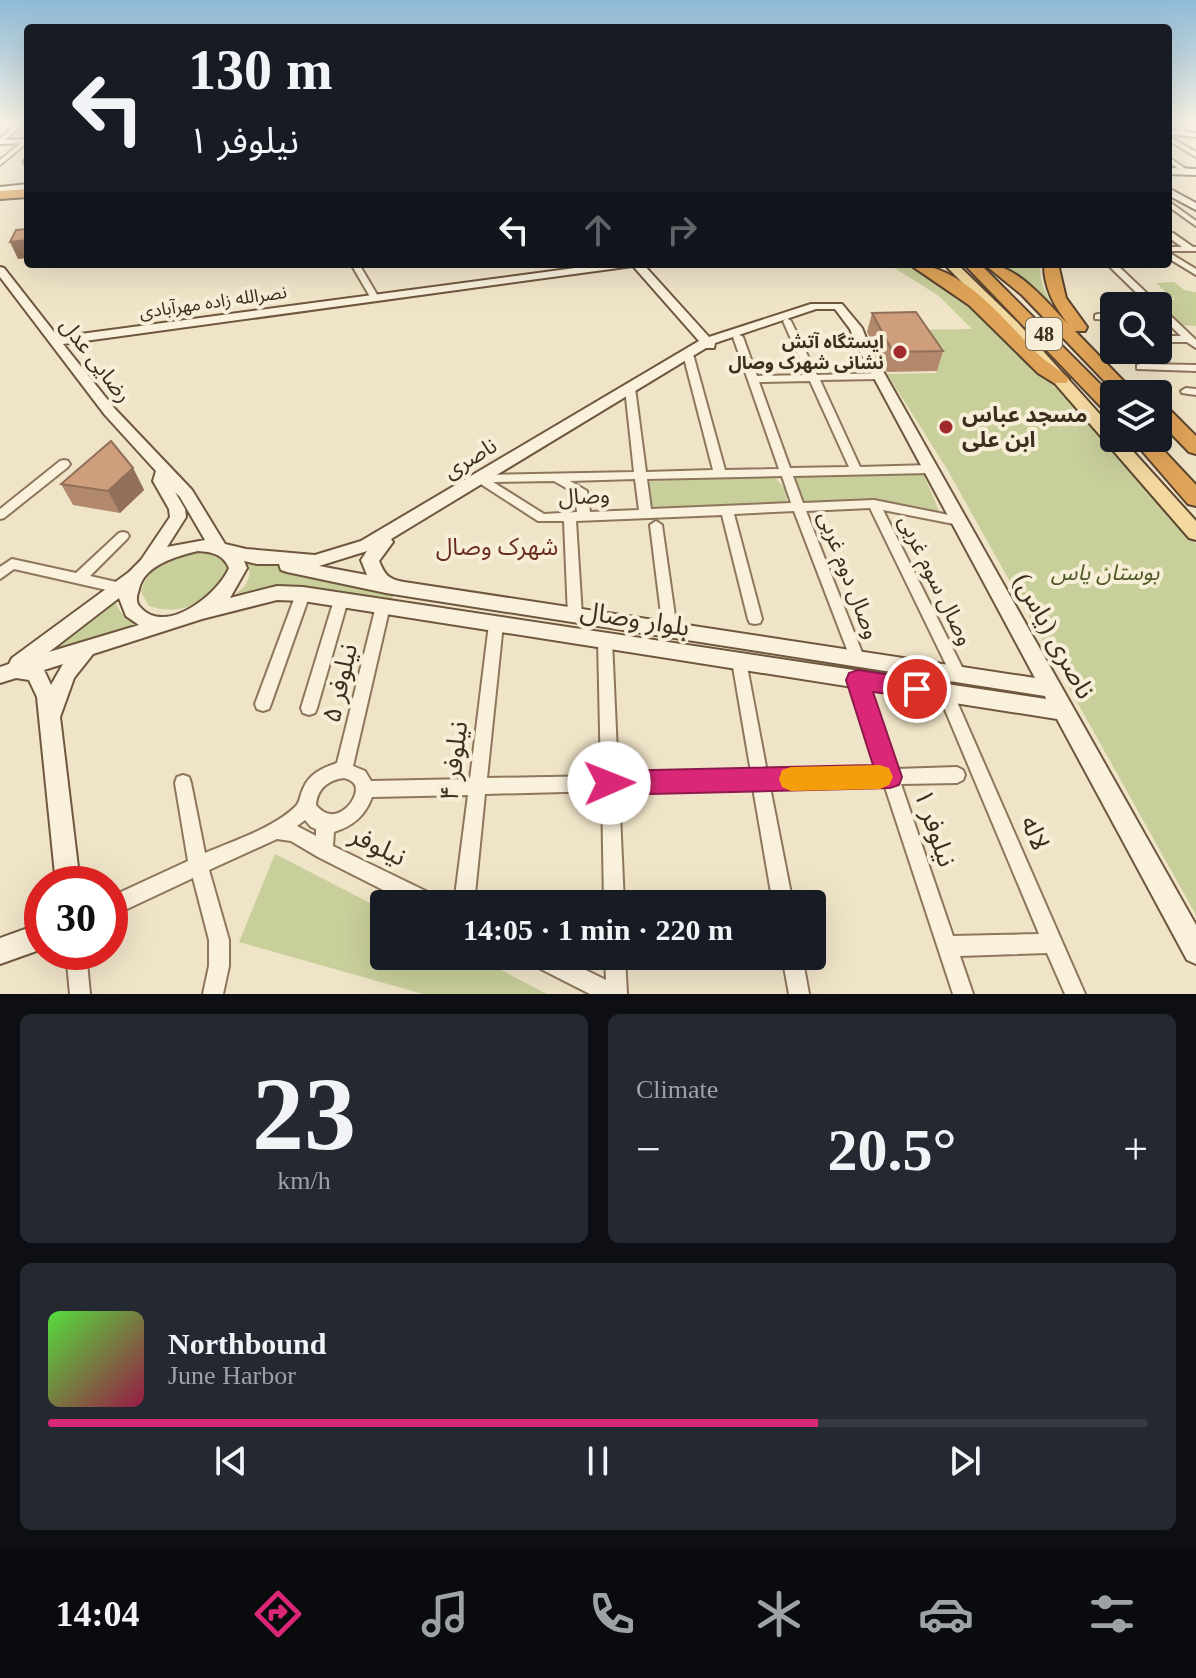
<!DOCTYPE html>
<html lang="en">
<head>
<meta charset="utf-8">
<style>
  :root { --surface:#171b24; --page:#242831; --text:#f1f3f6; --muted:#9ea1a6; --line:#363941; --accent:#db2777 }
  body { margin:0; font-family:"Times New Roman","Noto Sans Arabic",serif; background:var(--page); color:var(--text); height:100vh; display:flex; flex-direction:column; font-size:30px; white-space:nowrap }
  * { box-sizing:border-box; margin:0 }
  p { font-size:26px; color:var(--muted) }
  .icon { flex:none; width:44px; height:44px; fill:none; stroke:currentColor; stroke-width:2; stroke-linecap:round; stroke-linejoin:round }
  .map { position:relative; height:994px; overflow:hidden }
  .details { display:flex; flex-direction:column; gap:20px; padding:20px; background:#0d0f14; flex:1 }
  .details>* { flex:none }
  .banner { position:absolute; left:24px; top:24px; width:1148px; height:244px; border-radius:8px; box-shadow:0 8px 32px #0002; background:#171b24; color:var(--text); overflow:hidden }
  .controls { position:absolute; left:1100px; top:292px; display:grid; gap:16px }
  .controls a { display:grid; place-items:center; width:72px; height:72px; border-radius:8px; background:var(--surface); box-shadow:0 8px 32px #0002; font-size:40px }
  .speed { position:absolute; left:24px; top:866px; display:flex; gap:16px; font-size:40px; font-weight:700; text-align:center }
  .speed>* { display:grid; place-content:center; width:104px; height:104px; border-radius:50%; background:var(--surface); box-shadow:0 8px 32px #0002; line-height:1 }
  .speed .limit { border:12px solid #d22; background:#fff; color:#111 }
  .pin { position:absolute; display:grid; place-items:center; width:68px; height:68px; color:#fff; margin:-34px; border:4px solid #fff; border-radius:50%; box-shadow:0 2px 8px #0007 }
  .me { position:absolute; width:88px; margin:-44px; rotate:89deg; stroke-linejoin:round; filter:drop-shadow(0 0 6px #0008) }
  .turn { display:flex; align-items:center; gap:28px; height:168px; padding:0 32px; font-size:36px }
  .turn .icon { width:104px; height:104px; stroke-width:2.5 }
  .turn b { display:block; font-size:56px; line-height:68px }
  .lanes { display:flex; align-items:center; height:76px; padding:0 32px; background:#0003; justify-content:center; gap:40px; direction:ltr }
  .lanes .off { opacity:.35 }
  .big { font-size:60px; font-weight:600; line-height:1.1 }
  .details .widget { flex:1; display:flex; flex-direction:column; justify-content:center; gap:12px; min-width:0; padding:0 28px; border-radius:12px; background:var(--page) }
  .details .dial { align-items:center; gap:0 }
  .dial b { font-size:104px; line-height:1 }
  .song { display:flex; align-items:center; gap:24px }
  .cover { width:96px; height:96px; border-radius:12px; background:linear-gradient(135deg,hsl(110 70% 55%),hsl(340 70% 35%)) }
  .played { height:8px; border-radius:4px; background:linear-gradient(90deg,var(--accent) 70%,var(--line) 70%) }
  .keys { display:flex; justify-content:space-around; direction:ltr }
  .heat { display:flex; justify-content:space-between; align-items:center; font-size:44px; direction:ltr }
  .details .tiles { flex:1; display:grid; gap:20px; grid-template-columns:1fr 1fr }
  .widget:last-child { grid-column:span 2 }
  .trip { position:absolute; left:370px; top:890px; width:456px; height:80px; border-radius:8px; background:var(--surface); box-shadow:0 8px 32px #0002; font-weight:600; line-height:80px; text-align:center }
  .dock { display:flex; height:128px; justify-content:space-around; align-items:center; background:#090b0e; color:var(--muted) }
  .dock .icon { width:56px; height:56px }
  .dock .on { color:var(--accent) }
  .dock b { font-size:36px; color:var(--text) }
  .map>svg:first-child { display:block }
  .green { fill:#c9cf9b }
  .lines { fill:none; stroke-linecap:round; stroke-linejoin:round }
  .street-casing { stroke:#8d765c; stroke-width:4 }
  .secondary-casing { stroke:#6f573f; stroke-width:4 }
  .primary-casing { stroke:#5b4430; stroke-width:4 }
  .highway-casing { stroke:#5b4430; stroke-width:4 }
  .street { fill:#faf1dc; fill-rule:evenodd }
  .secondary { fill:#faf1dc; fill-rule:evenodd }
  .primary { fill:#f3d9a0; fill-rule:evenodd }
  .highway { fill:#e0a458; fill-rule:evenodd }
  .wall { fill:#b2896c }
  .shaded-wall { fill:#916f58 }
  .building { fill:#cf9f7d; stroke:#916f58; stroke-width:2 }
  .route { fill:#db2777; stroke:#8e194d; stroke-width:2 }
  .slow { fill:#f59e0b }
  .poi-dot { fill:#9e2a2b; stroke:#f7eed8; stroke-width:3 }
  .labels { text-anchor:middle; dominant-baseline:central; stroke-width:8; stroke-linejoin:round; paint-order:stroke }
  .far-street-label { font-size:18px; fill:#3d2e20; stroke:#f7eed8 }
  .far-poi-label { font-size:18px; font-weight:bold; fill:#3d2e20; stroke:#f7eed8; text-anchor:end }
  .shield { fill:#f7eed8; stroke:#756857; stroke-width:2 }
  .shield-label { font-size:20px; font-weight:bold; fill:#3d2e20 }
  .street-label { font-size:22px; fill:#3d2e20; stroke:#f7eed8 }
  .poi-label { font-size:22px; font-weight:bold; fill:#3d2e20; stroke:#f7eed8; text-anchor:start }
  .park-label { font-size:22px; font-style:italic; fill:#4d5a26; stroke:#f7eed8 }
  .neighbourhood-label { font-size:24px; fill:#6b2e1e; stroke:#f7eed8 }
  .near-street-label { font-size:26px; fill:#3d2e20; stroke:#f7eed8 }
</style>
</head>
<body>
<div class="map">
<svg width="1196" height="994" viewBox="0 0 1196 994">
  <rect width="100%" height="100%" fill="#f0e4c8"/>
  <g class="green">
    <polygon points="888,264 909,264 970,299 1051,377 1196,544 1196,915 947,469 887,374 937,373 911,330 972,329 939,296"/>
    <path d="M1005,264H1041C1036,290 1058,311 1073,329Z"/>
    <polygon points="1174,282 1184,290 1196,292 1196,326 1183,325 1156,300 1175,300 1156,283"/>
    <polygon points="923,473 940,513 879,503 802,502 793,477"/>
    <path d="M772,477C784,483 786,491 787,504L660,508L649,506L646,485L651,481Z"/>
    <path d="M190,552H204L223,560L227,568C223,602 177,617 149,606L141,592C147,568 168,558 190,552Z"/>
    <polygon points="245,559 395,593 391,600 318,590 230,599 245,586 250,574"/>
    <path d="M115,598C119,616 127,619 143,626L89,639L25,662Z"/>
    <polygon points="275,854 384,910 384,956 474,956 547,994 423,994 239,942"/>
  </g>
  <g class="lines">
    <defs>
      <g id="street">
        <polygon points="0,121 3,121 3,122 0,124"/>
        <polygon points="20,121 27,121 0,144 0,139"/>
        <polygon points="1168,121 1175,121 1190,134 1185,135"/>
        <polygon points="1168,136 1196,152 1196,157 1168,140"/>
        <polygon points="28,137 28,142 0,165 0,160"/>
        <polygon points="1168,157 1189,171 1189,173 1185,173 1168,162"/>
        <polygon points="28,158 28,163 24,163 24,161"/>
        <polygon points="1168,201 1196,221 1196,226 1168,206"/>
        <polygon points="1168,233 1173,233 1193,247 1196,247 1196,251 1168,251 1168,247 1182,247 1168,237"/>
        <polygon points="1168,252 1196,269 1196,275 1168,258"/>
        <polygon points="351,264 359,264 379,298 378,300 372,300"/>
        <polygon points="1107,264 1116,264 1196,340 1196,348 1187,342 1158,342 1158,336 1181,336 1158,314 1158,306 1150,306"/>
        <polygon points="1098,314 1114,314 1114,320 1095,319 1095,315"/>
        <path d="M787,318L791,321L817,375L879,373L884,376L879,379L820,380L860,467L930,465L936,469L930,473L793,476L803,503L874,500L959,517L965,521L959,525L883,510L966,675L963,679L958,681L953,679L870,508L806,511L865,660L863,664L858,666L853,664L851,660L794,511L734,514L762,619L760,623L755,624L750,623L748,619L722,515L576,521L582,616L580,620L575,621L570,620L568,616L564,521H538L473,479L479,475L634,472L625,388L630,385L635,388L646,472L713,470L683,354L688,351L693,354L725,470L779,469L733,337L738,334L743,337L757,376L807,375L783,321ZM810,381L849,467L790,468L759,382ZM782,476L791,503L651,509L647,479ZM635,479L639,510L590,512L587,491L570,481ZM554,481L575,493L577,512L544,514L493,482Z"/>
        <polygon points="1140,364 1196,365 1196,371 1137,369 1137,365"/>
        <polygon points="1186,388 1196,389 1196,395 1182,393 1181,391"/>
        <polygon points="64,460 68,461 70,464 68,467 4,518 0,519 0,509 60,461"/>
        <polygon points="656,521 662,525 677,630 675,634 670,636 665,634 663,630 650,525"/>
        <polygon points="123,532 127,533 129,536 127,539 90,576 125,584 127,588 125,592 120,593 14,569 0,579 0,567 12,559 76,573 119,533"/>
        <polygon points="303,589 308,590 310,594 271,704 269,709 263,711 257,709 255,704 296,594 298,590"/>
        <polygon points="341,595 346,596 348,600 317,708 315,713 309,715 303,713 301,708 334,600 336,596"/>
        <path d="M383,601L388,602L390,606L353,766L365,771L371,781L470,779L489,624L491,620L496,618L501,620L503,624L487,778L601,776L598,640L600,636L605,634L610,636L612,640L618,775L751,772L732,661L734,657L739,655L744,657L746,661L767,772L879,769L850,680L853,676L858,674L863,676L866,680L896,769L957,767L963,770L965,775L963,780L957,783L901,784L953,936L1039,934L938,693L941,688L946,687L951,688L1085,994H1065L1047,953L960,956L973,994H953L884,784L770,787L793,904H773L753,788L619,791L624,904H604L602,791L485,794L474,904H454L468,795L372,797C365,816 353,826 334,832L333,846L438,897L441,904H411L318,857L291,841L277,839L209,870L229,940V966L223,994H203L209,966V940L193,878L110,917V897L188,861L175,783L177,777L183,775L189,777L191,783L205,853C233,841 274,828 296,806C300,802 300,795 303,789C309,774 322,768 337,763L376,606L378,602ZM344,778C348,779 353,781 355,785C361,797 336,830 316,805C317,789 328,780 344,778ZM305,820L311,827L316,829V836L297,826Z"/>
        <polygon points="66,952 86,952 90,994 70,994"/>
        <polygon points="526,956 557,956 606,980 605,956 625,956 627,994 590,994 529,963"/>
        <polygon points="782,956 802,956 809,994 789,994"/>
      </g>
      <g id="secondary">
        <polygon points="1168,130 1196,133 1196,137 1168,134"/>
        <polygon points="28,139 28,143 0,144 0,140"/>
        <polygon points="1168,168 1196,169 1196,175 1168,174"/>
        <polygon points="28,184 28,190 0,193 0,187"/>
        <polygon points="1168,188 1196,203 1196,210 1168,195"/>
        <path d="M605,264H643L709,337L811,304H842L862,328L870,348L1196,925V964L1187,960L1057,719L303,601L277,600L202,619L93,654L74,678L60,717L80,884H56L37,697L29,680L16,678L0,683V667L9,664L12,658L129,572L141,560L170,517L169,509L153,481L156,471L105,415L0,277V267L4,268L58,337ZM633,266L699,341L361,541L315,555L246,549L225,544L192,490L115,409L63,344ZM816,309H835L850,329L858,348L1035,678L404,582C388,579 385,575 379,561L393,542L391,539L706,348H714L715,343ZM175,492L180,497L205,540L167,547L186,517L185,509ZM198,551C212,552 223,554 229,568C219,593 166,637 140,607C135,602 137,595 139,589C144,565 177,556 198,551ZM367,551L361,560L367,575L319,566ZM244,561L257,564H279L281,570L287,572L386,593L1045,696L1046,699L303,587L277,586L230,598L247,568ZM119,598L126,616L139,625L49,652ZM63,664L51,685L44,670Z"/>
        <polygon points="42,923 42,949 0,964 0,938"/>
      </g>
      <polygon id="primary" points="944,264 957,264 1017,322 1114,430 1114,438 1121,438 1196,521 1196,540 1189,538 1007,328"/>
      <g id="highway">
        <polygon points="28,189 28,197 0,199 0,191"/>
        <path d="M909,264C963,264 1004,321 1040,356C1049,364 1061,370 1069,379L1066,383H1054L1038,373L969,305Z"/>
        <polygon points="964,264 980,264 1114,398 1114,415 1107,413"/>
        <path d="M984,264C1018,264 1046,302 1069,325C1054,306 1044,288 1044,264H1058L1066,298L1087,327L1085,331H1075L1136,394H1117L1022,295Z"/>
        <polygon points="1158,403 1165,405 1196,436 1196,454 1189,452 1158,420"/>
        <polygon points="1131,438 1152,438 1196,485 1196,506 1188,504"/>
      </g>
    </defs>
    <use href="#street" class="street-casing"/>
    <use href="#secondary" class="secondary-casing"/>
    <use href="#primary" class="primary-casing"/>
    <use href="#highway" class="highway-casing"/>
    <use href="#street" class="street"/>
    <use href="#secondary" class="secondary"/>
    <use href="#primary" class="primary"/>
    <use href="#highway" class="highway"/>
  </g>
  <g class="wall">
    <polygon points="872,313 943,351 937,371 887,372 867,332"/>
    <polygon points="133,468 144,490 120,513 73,505 61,484"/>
  </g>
  <g class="shaded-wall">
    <polygon points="28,240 28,258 18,259 10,242"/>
    <polygon points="133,468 144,490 120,513 108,491"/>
  </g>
  <g class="building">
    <polygon points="28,229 28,240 10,242 16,230"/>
    <polygon points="916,312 943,351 893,352 872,313"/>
    <polygon points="111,441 133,468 108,491 61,484"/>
  </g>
  <linearGradient id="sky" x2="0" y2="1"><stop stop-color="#8fbad6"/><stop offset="0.47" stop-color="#f8f3e6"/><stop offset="1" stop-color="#f8f3e6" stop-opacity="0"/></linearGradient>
  <rect width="1196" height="260" fill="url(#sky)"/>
  <polygon class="route" points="858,670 917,679 925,682 928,689 925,695 917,698 873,692 902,777 899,785 890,788 609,795 600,791 597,783 600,775 609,771 873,765 846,680 849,673"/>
  <polygon class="slow" points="880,765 889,768 893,777 889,785 880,789 791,791 782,787 779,779 782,770 791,767"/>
  <g class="poi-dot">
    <circle cx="900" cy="352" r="8"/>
    <circle cx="946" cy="427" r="8"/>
  </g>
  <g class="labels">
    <g class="far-street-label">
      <text transform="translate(213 302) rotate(-8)">نصرالله زاده مهرآبادی</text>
    </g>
    <g class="far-poi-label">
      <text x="884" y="342">ایستگاه آتش<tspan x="884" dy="21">نشانی شهرک وصال</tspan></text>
    </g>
    <rect class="shield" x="1026" y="318" width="36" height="32" rx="6"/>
    <g class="shield-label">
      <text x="1044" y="334">48</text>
    </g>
    <g class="street-label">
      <text transform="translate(96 360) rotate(52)">رضایی عدل</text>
      <text transform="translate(470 458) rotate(-31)">ناصری</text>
      <text transform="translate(584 496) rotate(-3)">وصال</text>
      <text transform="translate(849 575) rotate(69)">وصال دوم غربی</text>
      <text transform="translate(936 580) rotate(64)">وصال سوم غربی</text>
    </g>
    <g class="poi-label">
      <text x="962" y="414">مسجد عباس<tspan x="962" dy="25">ابن علی</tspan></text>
    </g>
    <g class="park-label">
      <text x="1105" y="572">بوستان یاس</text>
    </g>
    <g class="neighbourhood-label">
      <text x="497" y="547">شهرک وصال</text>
    </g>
    <g class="near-street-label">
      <text transform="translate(635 619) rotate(9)">بلوار وصال</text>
      <text transform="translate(1054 636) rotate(61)">ناصری (یاس)</text>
      <text transform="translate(340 683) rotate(-77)">نیلوفر ۵</text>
      <text transform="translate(454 761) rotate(-83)">نیلوفر ۴</text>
      <text transform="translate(935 828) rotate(71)">نیلوفر ۱</text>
      <text transform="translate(1035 833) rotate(67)">لاله</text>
      <text transform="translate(378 846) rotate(26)">نيلوفر</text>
    </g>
  </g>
</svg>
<div class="controls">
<a><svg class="icon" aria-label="search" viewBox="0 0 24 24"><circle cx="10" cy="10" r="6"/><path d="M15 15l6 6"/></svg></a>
<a><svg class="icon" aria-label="layers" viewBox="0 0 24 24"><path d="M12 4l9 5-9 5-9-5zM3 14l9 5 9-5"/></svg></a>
</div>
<div class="speed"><div class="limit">30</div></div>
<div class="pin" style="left:917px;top:689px;background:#d93025"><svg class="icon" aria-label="arrive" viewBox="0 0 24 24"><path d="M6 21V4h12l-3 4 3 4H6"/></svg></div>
<svg class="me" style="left:609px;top:783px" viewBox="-20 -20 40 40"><circle r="19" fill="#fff"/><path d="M0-13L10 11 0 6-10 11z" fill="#db2777"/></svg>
<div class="trip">14:05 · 1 min · 220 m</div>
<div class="banner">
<div class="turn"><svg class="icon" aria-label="left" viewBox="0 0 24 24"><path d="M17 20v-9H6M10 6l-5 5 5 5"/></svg><div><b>130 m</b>نیلوفر ۱</div></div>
<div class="lanes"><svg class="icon" aria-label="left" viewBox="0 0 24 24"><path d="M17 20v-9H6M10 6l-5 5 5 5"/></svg><svg class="icon off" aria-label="ahead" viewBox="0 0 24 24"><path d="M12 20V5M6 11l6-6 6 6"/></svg><svg class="icon off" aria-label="right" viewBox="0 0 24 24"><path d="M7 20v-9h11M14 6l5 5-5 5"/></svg></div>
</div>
</div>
<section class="details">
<div class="tiles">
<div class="widget dial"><b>23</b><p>km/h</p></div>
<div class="widget"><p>Climate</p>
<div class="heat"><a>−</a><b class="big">20.5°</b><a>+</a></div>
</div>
<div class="widget">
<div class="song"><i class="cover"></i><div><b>Northbound</b><p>June Harbor</p></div></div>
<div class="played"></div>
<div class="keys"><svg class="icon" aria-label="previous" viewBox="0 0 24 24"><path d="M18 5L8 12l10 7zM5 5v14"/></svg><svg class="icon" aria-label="pause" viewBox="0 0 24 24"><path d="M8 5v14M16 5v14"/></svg><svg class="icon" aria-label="next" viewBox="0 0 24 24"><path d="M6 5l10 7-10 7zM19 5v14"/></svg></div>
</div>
</div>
</section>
<nav class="dock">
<b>14:04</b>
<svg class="icon on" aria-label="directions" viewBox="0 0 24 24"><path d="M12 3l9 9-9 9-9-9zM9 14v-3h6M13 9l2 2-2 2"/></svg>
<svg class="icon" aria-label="music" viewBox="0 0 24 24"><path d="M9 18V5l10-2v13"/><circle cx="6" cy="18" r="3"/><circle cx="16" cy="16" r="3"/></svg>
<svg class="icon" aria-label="phone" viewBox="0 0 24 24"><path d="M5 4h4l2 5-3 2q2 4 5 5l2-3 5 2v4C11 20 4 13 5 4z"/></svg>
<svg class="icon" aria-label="climate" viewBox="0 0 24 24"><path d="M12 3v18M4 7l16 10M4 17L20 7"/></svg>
<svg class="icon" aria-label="car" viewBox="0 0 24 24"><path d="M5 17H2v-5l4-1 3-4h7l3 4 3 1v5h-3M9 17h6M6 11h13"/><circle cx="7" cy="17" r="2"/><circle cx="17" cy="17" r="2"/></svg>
<svg class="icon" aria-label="filters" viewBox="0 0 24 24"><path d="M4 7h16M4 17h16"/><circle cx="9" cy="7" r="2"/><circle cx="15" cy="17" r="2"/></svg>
</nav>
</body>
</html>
